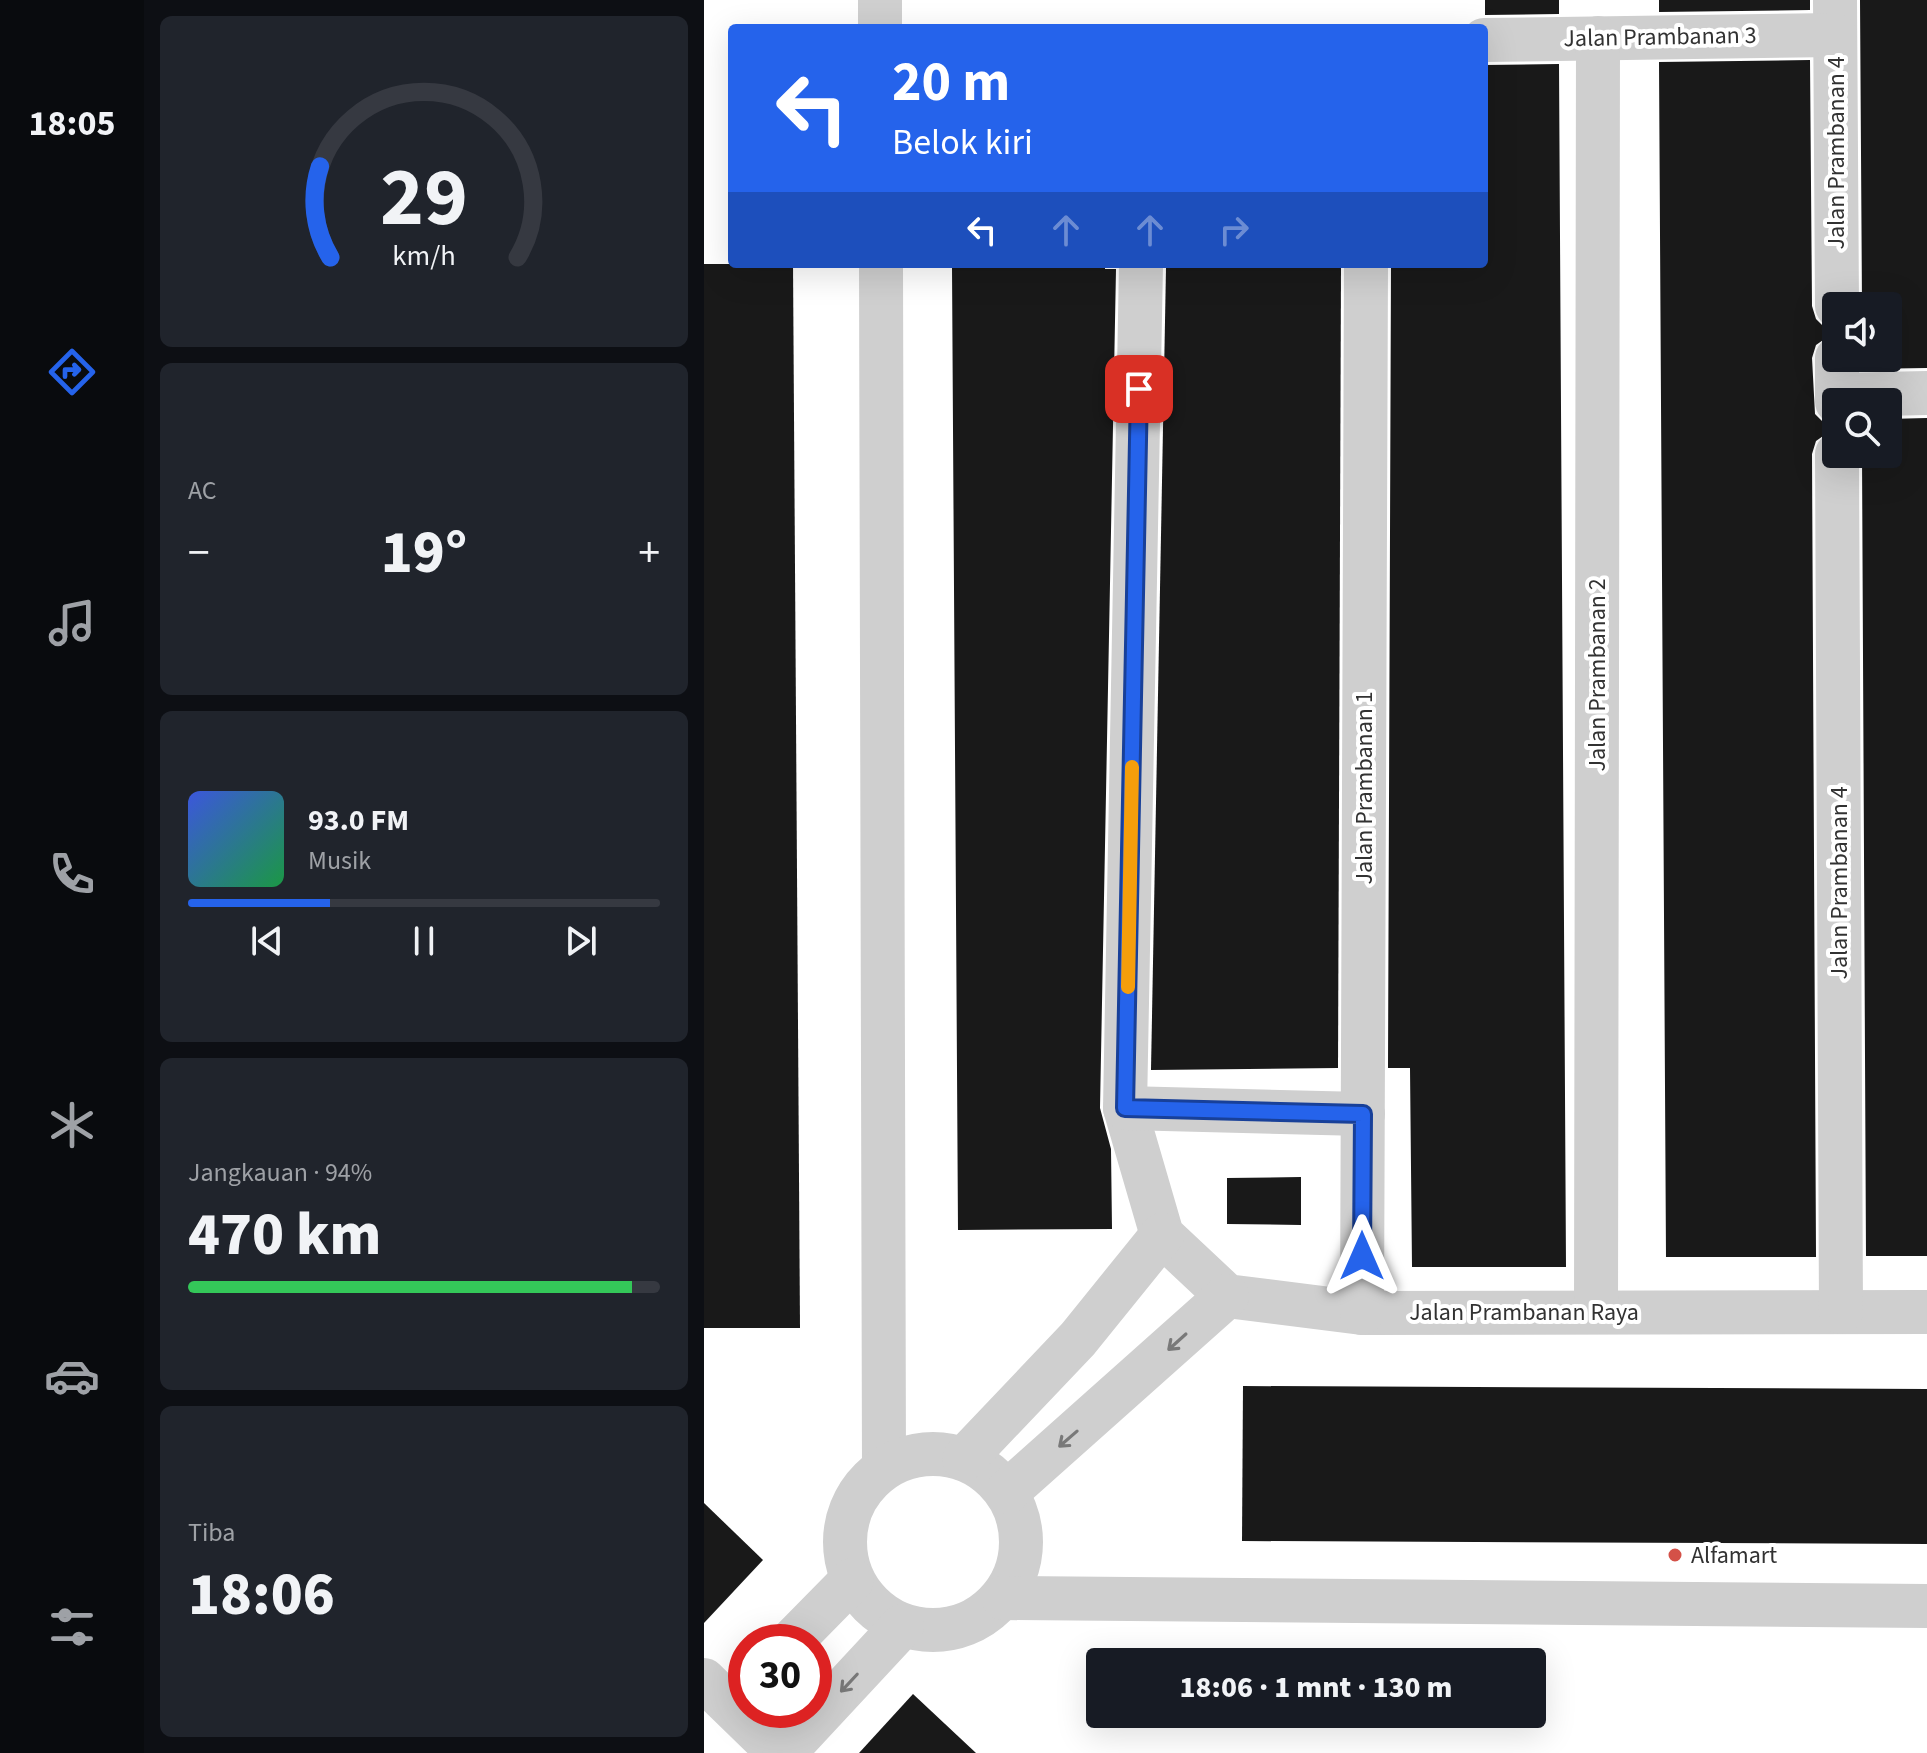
<!DOCTYPE html>
<html lang="id">
<head>
<meta charset="utf-8">
<style>
  :root { --surface:#171b24; --page:#20242c; --text:#f1f3f6; --muted:#9ea1a6; --line:#363941; --accent:#2563eb }
  body { margin:0; font-family:"Source Sans 3",sans-serif; background:var(--page); color:var(--text); height:100vh; display:flex; flex-direction:column; font-size:30px; white-space:nowrap }
  * { box-sizing:border-box; margin:0 }
  p { font-size:26px; color:var(--muted) }
  .icon { flex:none; width:44px; height:44px; fill:none; stroke:currentColor; stroke-width:2; stroke-linecap:round; stroke-linejoin:round }
  .map { position:relative; flex:1; overflow:hidden }
  .details { display:flex; flex-direction:column; gap:16px; padding:16px; background:#0d0f14; width:560px }
  .details>* { flex:none }
  .banner { position:absolute; left:24px; top:24px; width:760px; height:244px; border-radius:8px; box-shadow:0 8px 32px #0002; background:#2563eb; color:#fff; overflow:hidden }
  .buttons { position:absolute; left:1118px; top:292px; display:grid; gap:16px }
  .buttons a { display:grid; place-items:center; width:80px; height:80px; border-radius:8px; background:var(--surface); box-shadow:0 8px 32px #0002; font-size:40px }
  .speed { position:absolute; left:24px; top:1624px; display:flex; gap:16px; font-size:40px; font-weight:700; text-align:center }
  .speed>* { display:grid; place-content:center; width:104px; height:104px; border-radius:50%; background:var(--surface); box-shadow:0 8px 32px #0002; line-height:1 }
  .speed .limit { border:12px solid #d22; background:#fff; color:#111 }
  .pin { position:absolute; display:grid; place-items:center; width:68px; height:68px; color:#fff; margin:-34px; border-radius:16px; box-shadow:0 4px 12px #0006 }
  .me { position:absolute; width:88px; margin:-44px; rotate:0deg; stroke-linejoin:round; filter:drop-shadow(0 0 6px #0008) }
  .turn { display:flex; align-items:center; gap:28px; height:168px; padding:0 32px; font-size:36px }
  .turn .icon { width:104px; height:104px; stroke-width:2.5 }
  .turn b { display:block; font-size:56px; line-height:68px }
  .lanes { display:flex; align-items:center; height:76px; padding:0 32px; background:#0003; justify-content:center; gap:40px; direction:ltr }
  .lanes .off { opacity:.35 }
  .big { font-size:60px; font-weight:800; line-height:1.1 }
  .details .widget { flex:1; display:flex; flex-direction:column; justify-content:center; gap:12px; min-width:0; padding:0 28px; border-radius:12px; background:var(--page) }
  .details .dial { align-items:center; gap:0 }
  .dial svg { height:208px; overflow:visible; fill:none; stroke:var(--line); stroke-width:7; stroke-linecap:round; text-anchor:middle }
  .dial text { fill:var(--text); stroke:none }
  .song { display:flex; align-items:center; gap:24px }
  .cover { width:96px; height:96px; border-radius:12px; background:linear-gradient(135deg,hsl(230 70% 55%),hsl(140 70% 35%)) }
  .played { height:8px; border-radius:4px; background:linear-gradient(90deg,var(--accent) 30%,var(--line) 30%) }
  .keys { display:flex; justify-content:space-around; direction:ltr }
  .heat { display:flex; justify-content:space-between; align-items:center; font-size:44px; direction:ltr }
  .charge { height:12px; border-radius:6px; background:linear-gradient(90deg,#34c759 94%,var(--line) 0) }
  .trip { position:absolute; left:382px; top:1648px; width:460px; height:80px; border-radius:8px; background:var(--surface); box-shadow:0 8px 32px #0002; font-weight:800; line-height:80px; text-align:center }
  main { display:flex; flex:1; min-height:0 }
  .dock { display:flex; flex-direction:column; width:144px; justify-content:space-around; align-items:center; background:#090b0e; color:var(--muted) }
  .dock .icon { width:56px; height:56px }
  .dock .current { color:var(--accent) }
  .dock b { font-size:36px; color:var(--text) }
  .map>svg:first-child { display:block }
  .building { fill:#191919 }
  .lines { fill:none; stroke-linecap:round; stroke-linejoin:round }
  .minor { stroke:#cfcfcf; stroke-width:44 }
  .oneway { stroke:#797979 }
  .route-casing { stroke:#184099; stroke-width:20 }
  .route { stroke:#2563eb; stroke-width:14 }
  .slow { stroke:#f59e0b; stroke-width:14 }
  .poi-dot { fill:#d45148; stroke:#fff; stroke-width:3 }
  .labels { text-anchor:middle; dominant-baseline:central; stroke-width:8; stroke-linejoin:round; paint-order:stroke }
  .street-label { font-size:24px; fill:#323232; stroke:#fff }
  .poi-label { font-size:24px; fill:#323232; stroke:#fff; text-anchor:start }
</style>
</head>
<body>
<main>
<nav class="dock">
<b>18:05</b>
<svg class="icon current" aria-label="directions" viewBox="0 0 24 24"><path d="M12 3l9 9-9 9-9-9zM9 14v-3h6M13 9l2 2-2 2"/></svg>
<svg class="icon" aria-label="music" viewBox="0 0 24 24"><path d="M9 18V5l10-2v13"/><circle cx="6" cy="18" r="3"/><circle cx="16" cy="16" r="3"/></svg>
<svg class="icon" aria-label="phone" viewBox="0 0 24 24"><path d="M5 4h4l2 5-3 2q2 4 5 5l2-3 5 2v4C11 20 4 13 5 4z"/></svg>
<svg class="icon" aria-label="climate" viewBox="0 0 24 24"><path d="M12 3v18M4 7l16 10M4 17L20 7"/></svg>
<svg class="icon" aria-label="car" viewBox="0 0 24 24"><path d="M5 17H2v-5l4-1 3-4h7l3 4 3 1v5h-3M9 17h6M6 11h13"/><circle cx="7" cy="17" r="2"/><circle cx="17" cy="17" r="2"/></svg>
<svg class="icon" aria-label="filters" viewBox="0 0 24 24"><path d="M4 7h16M4 17h16"/><circle cx="9" cy="7" r="2"/><circle cx="15" cy="17" r="2"/></svg>
</nav>
<section class="details">
<div class="widget dial"><svg viewBox="0 0 100 80">
<path d="M14 69A42 42 0 1 1 86 69"/>
<path d="M14 69A42 42 0 0 1 10 34" stroke="#2563eb"/>
<text x="50" y="56" font-size="32" font-weight="700">29</text>
<text x="50" y="72" font-size="11">km/h</text>
</svg></div>
<div class="widget"><p>AC</p>
<div class="heat"><a>−</a><b class="big">19°</b><a>+</a></div>
</div>
<div class="widget">
<div class="song"><i class="cover"></i><div><b>93.0 FM</b><p>Musik</p></div></div>
<div class="played"></div>
<div class="keys"><svg class="icon" aria-label="previous" viewBox="0 0 24 24"><path d="M18 5L8 12l10 7zM5 5v14"/></svg><svg class="icon" aria-label="pause" viewBox="0 0 24 24"><path d="M8 5v14M16 5v14"/></svg><svg class="icon" aria-label="next" viewBox="0 0 24 24"><path d="M6 5l10 7-10 7zM19 5v14"/></svg></div>
</div>
<div class="widget"><p>Jangkauan · 94%</p><b class="big">470 km</b><div class="charge"></div></div>
<div class="widget"><p>Tiba</p><b class="big">18:06</b></div>
</section>
<div class="map">
<svg width="1223" height="1753" viewBox="0 0 1223 1753">
  <rect width="100%" height="100%" fill="#fff"/>
  <g class="building">
    <polygon points="781,0 855,0 855,14 781,15"/>
    <polygon points="955,0 1106,0 1106,10 955,12"/>
    <polygon points="1156,0 1223,0 1223,368 1158,369 1158,358 1184,358 1184,306 1158,306"/>
    <polygon points="1106,60 1108,306 1112,319 1120,327 1132,331 1112,345 1108,358 1111,414 1120,423 1132,427 1112,441 1108,454 1112,1257 962,1257 955,62"/>
    <polygon points="855,64 862,1267 708,1267 706,1068 684,1068 687,266 780,264 781,65"/>
    <polygon points="0,264 89,264 96,1328 0,1328"/>
    <polygon points="401,266 401,269 412,269 396,1108 407,1149 408,1229 254,1230 248,267"/>
    <polygon points="637,267 634,1068 447,1070 462,268"/>
    <polygon points="1223,418 1223,1256 1162,1256 1158,454 1184,454 1184,419"/>
    <polygon points="597,1177 597,1225 523,1224 523,1178"/>
    <polygon points="539,1386 1223,1389 1223,1544 538,1541"/>
    <polygon points="0,1503 59,1560 0,1623"/>
    <polygon points="209,1694 272,1753 155,1753"/>
  </g>
  <g class="lines">
    <g class="minor">
      <polyline points="176,0 176,28"/>
      <polyline points="1131,0 1133,306"/>
      <polyline points="780,40 1131,35"/>
      <polyline points="177,264 180,1468"/>
      <polyline points="437,264 421,1108 458,1235 523,1296 658,1313 1223,1312"/>
      <polyline points="1133,358 1133,402"/>
      <polyline points="1133,395 1223,393"/>
      <polyline points="1133,454 1137,1312"/>
      <polyline points="421,1108 659,1114"/>
      <polyline points="892,1312 894,38"/>
      <polyline points="658,1313 662,264"/>
      <circle cx="229" cy="1542" r="88"/>
      <polyline points="260,1459 374,1339 458,1235"/>
      <polyline points="303,1492 523,1296"/>
      <polyline points="299,1598 1223,1606"/>
      <polyline points="87,1642 148,1580"/>
      <polyline points="0,1680 75,1753"/>
      <polyline points="80,1753 198,1626"/>
    </g>
  </g>
  <defs><path id="oneway-shaft" d="M-6 0H5M1.5-3L5.5 0L1.5 3" fill="none" stroke-width="1.6" stroke-linecap="round" stroke-linejoin="round" transform="scale(2)"/></defs>
  <g class="oneway">
    <use href="#oneway-shaft" transform="translate(473 1342) rotate(138)"/>
    <use href="#oneway-shaft" transform="translate(364 1439) rotate(139)"/>
    <use href="#oneway-shaft" transform="translate(145 1683) rotate(133)"/>
  </g>
  <g class="lines">
    <defs>
      <polyline id="route" points="435,389 421,1108 659,1114 658,1256"/>
    </defs>
    <use href="#route" class="route-casing"/>
    <use href="#route" class="route"/>
    <polyline class="slow" points="424,987 428,767"/>
  </g>
  <circle class="poi-dot" cx="971" cy="1555" r="8"/>
  <g class="labels">
    <g class="street-label">
      <text transform="translate(956 37) rotate(-1)">Jalan Prambanan 3</text>
      <text transform="translate(1132 153) rotate(-90)">Jalan Prambanan 4</text>
      <text transform="translate(893 675) rotate(-90)">Jalan Prambanan 2</text>
      <text transform="translate(660 788) rotate(-90)">Jalan Prambanan 1</text>
      <text transform="translate(1135 883) rotate(-90)">Jalan Prambanan 4</text>
      <text x="820" y="1312">Jalan Prambanan Raya</text>
    </g>
    <g class="poi-label">
      <text x="987" y="1555">Alfamart</text>
    </g>
  </g>
</svg>
<div class="buttons">
<a><svg class="icon" aria-label="sound" viewBox="0 0 24 24"><path d="M4 9h4l5-4v14l-5-4H4zM17 9q2 3 0 6"/></svg></a>
<a><svg class="icon" aria-label="search" viewBox="0 0 24 24"><circle cx="10" cy="10" r="6"/><path d="M15 15l6 6"/></svg></a>
</div>
<div class="speed"><div class="limit">30</div></div>
<div class="pin" style="left:435px;top:389px;background:#d93025"><svg class="icon" aria-label="arrive" viewBox="0 0 24 24"><path d="M6 21V4h12l-3 4 3 4H6"/></svg></div>
<svg class="me" style="left:658px;top:1256px" viewBox="-20 -20 40 40"><path d="M0-17L14 15 0 8-14 15z" fill="#2563eb" stroke="#fff" stroke-width="4"/></svg>
<div class="trip">18:06 · 1 mnt · 130 m</div>
<div class="banner">
<div class="turn"><svg class="icon" aria-label="left" viewBox="0 0 24 24"><path d="M17 20v-9H6M10 6l-5 5 5 5"/></svg><div><b>20 m</b>Belok kiri</div></div>
<div class="lanes"><svg class="icon" aria-label="left" viewBox="0 0 24 24"><path d="M17 20v-9H6M10 6l-5 5 5 5"/></svg><svg class="icon off" aria-label="ahead" viewBox="0 0 24 24"><path d="M12 20V5M6 11l6-6 6 6"/></svg><svg class="icon off" aria-label="ahead" viewBox="0 0 24 24"><path d="M12 20V5M6 11l6-6 6 6"/></svg><svg class="icon off" aria-label="right" viewBox="0 0 24 24"><path d="M7 20v-9h11M14 6l5 5-5 5"/></svg></div>
</div>
</div>
</main>
</body>
</html>
